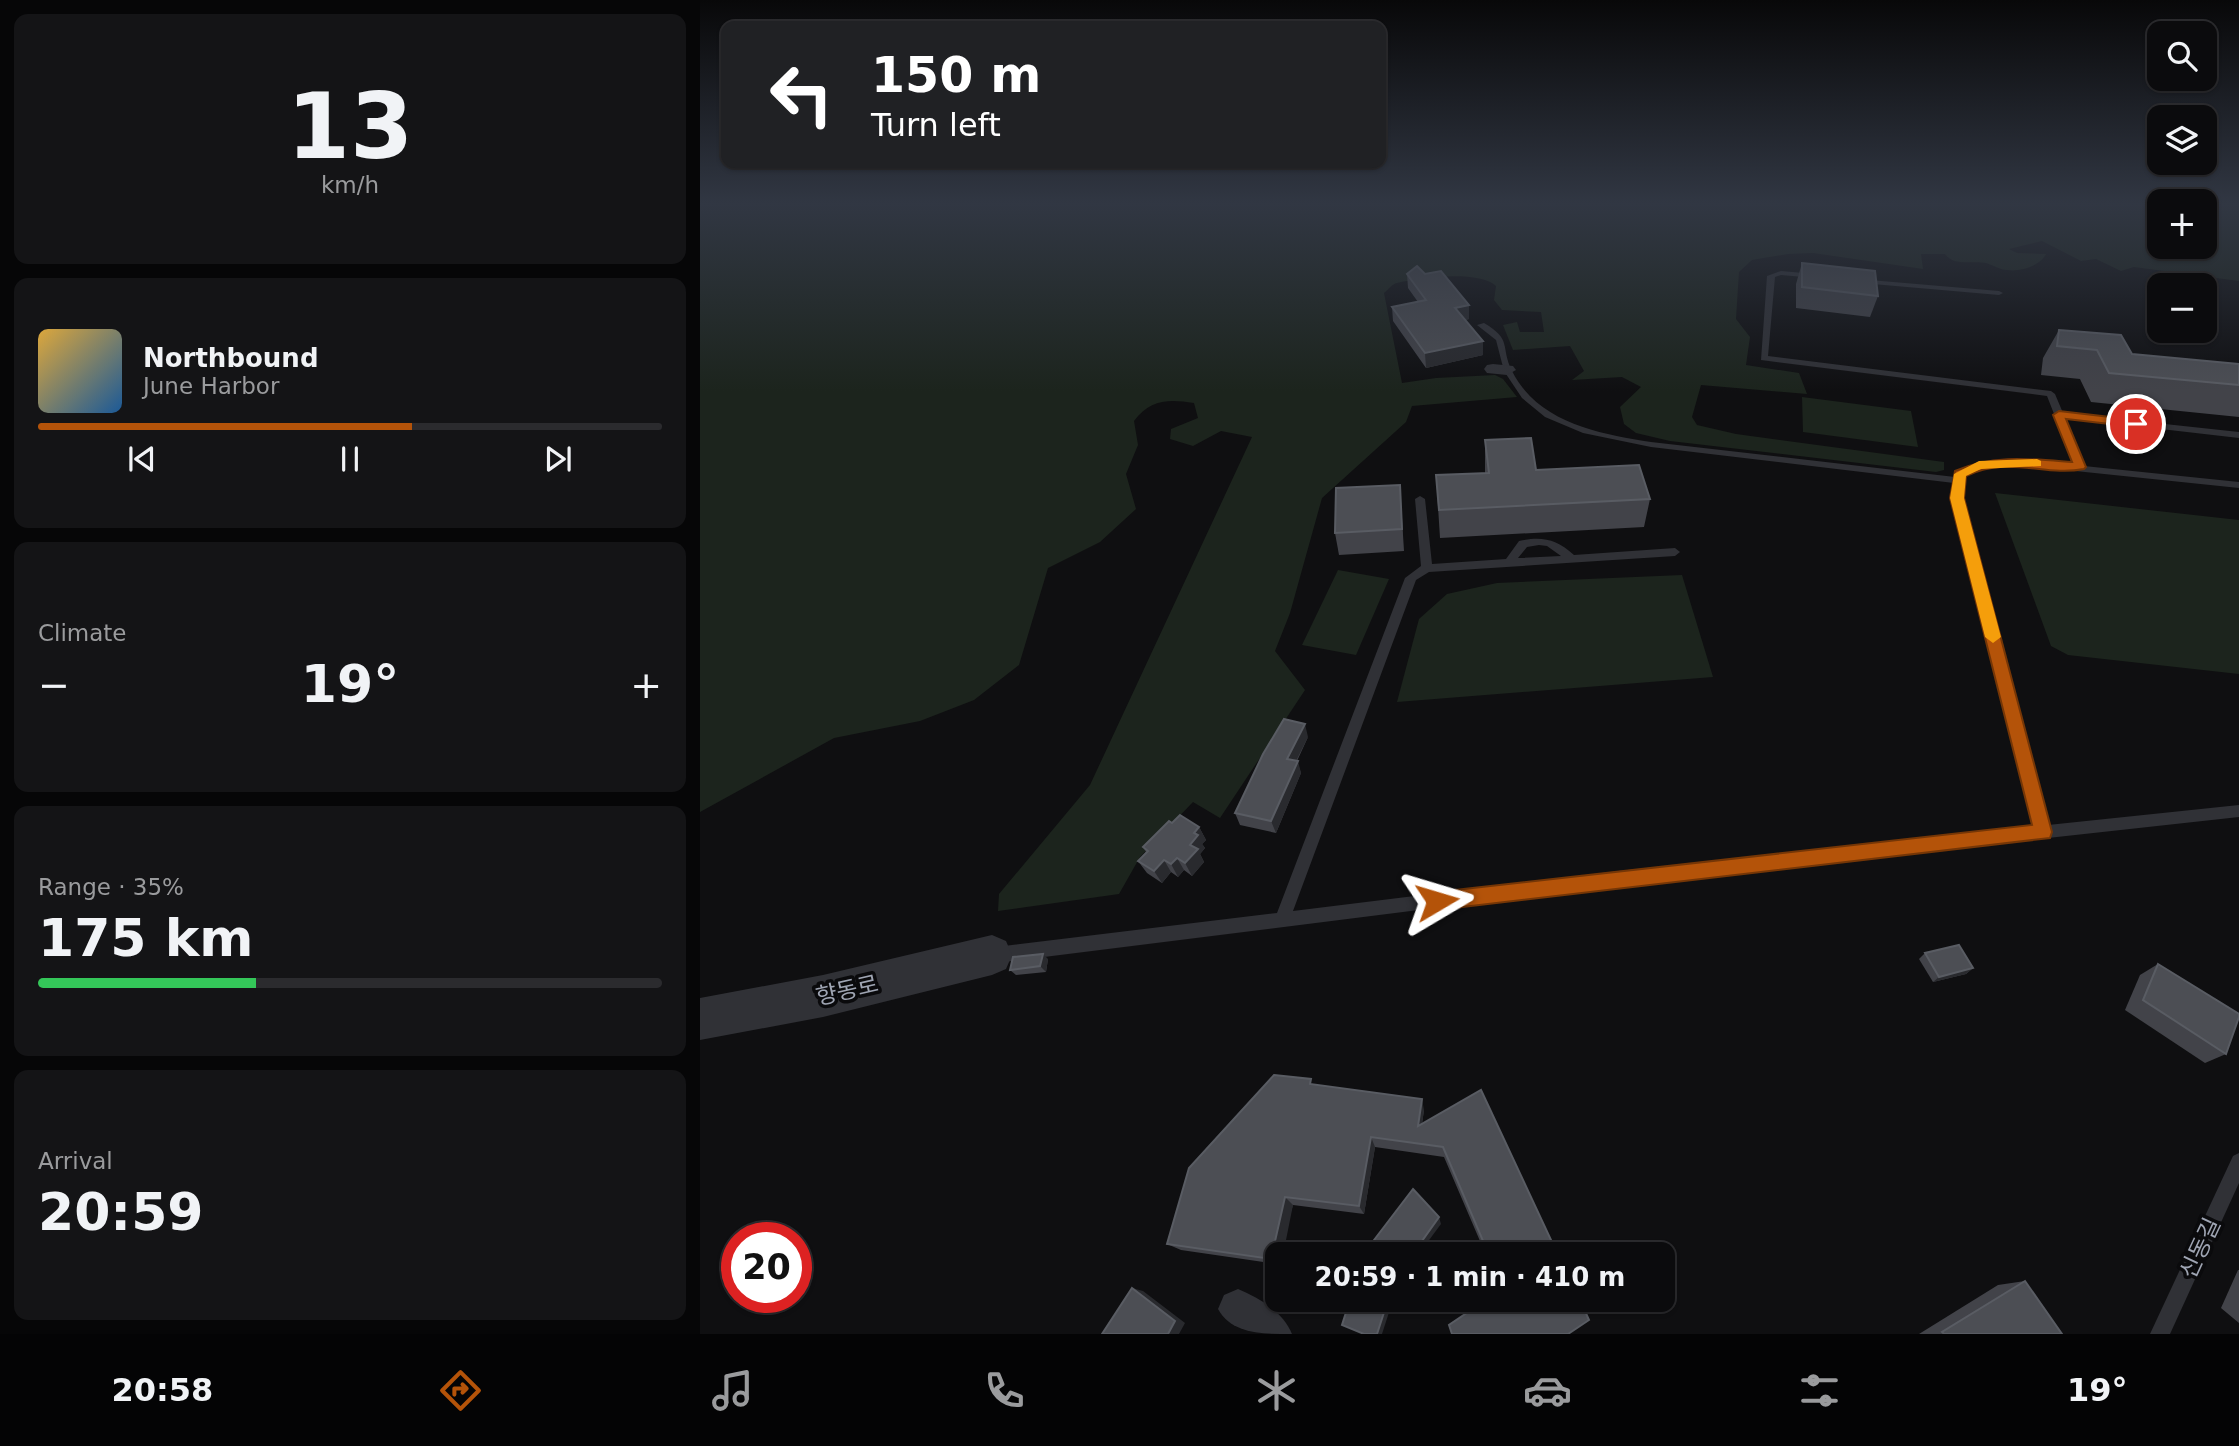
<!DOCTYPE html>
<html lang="en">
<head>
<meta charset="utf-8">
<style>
  :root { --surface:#0b0b0d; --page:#141416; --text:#f1f3f6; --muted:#9a9b9d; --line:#2b2b2e; --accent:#b45309 }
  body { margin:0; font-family:"DejaVu Sans","Noto Sans KR",sans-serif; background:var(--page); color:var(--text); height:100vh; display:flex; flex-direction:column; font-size:26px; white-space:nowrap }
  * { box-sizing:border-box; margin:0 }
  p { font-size:23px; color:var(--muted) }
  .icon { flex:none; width:38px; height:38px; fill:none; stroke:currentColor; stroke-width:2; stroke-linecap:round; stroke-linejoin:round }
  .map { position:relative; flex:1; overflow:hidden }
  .sheet { display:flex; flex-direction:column; gap:14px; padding:14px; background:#060607; width:700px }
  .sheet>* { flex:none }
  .top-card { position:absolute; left:21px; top:21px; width:665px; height:147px; border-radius:14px; box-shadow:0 2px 5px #0004,0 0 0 2px var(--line); background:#202124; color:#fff; overflow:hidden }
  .buttons { position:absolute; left:1447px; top:21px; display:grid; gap:14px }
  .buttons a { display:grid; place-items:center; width:70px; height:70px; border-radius:14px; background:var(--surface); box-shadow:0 2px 5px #0004,0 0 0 2px var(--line); font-size:35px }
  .speed { position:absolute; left:21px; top:1222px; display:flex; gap:14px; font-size:35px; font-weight:700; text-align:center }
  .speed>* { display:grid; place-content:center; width:91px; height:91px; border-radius:50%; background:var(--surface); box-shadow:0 2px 5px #0004,0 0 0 2px var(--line); line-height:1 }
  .speed .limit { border:10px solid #d22; background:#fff; color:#111 }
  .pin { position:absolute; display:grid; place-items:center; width:60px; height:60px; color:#fff; margin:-30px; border:4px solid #fff; border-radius:50%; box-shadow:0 2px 7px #0007 }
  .me { position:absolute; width:77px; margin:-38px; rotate:83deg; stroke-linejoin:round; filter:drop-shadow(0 0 5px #0008) }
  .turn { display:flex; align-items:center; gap:24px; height:147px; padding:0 35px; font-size:32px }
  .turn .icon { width:91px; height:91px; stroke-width:2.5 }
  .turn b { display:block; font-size:49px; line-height:60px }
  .big { font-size:52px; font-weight:600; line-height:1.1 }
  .sheet .widget { flex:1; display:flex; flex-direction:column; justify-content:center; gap:10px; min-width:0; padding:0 24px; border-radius:14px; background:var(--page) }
  .sheet .dial { align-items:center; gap:0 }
  .dial b { font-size:91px; line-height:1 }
  .song { display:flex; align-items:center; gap:21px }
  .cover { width:84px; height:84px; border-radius:10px; background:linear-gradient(135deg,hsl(40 70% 55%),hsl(210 70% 35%)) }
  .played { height:7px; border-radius:4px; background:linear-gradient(90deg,var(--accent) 60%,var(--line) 60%) }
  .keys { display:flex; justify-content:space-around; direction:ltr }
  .heat { display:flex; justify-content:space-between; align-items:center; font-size:38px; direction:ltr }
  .charge { height:10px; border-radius:5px; background:linear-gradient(90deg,#34c759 35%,var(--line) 0) }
  .trip { position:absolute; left:565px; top:1242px; width:410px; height:70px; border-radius:14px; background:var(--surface); box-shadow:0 2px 5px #0004,0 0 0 2px var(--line); font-weight:600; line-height:70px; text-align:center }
  .dock { display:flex; height:112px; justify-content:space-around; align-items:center; background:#040405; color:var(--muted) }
  .dock .icon { width:49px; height:49px }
  .dock .current { color:var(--accent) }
  .dock b { font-size:32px; color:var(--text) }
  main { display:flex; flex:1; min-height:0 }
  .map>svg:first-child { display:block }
  .green { fill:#1c241d }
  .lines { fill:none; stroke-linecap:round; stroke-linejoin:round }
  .service { fill:#303136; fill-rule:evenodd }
  .minor { fill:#303136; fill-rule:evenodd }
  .tertiary { fill:#303136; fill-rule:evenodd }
  .wall { fill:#424349 }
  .shaded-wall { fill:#292a2e }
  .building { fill:#4c4e54; stroke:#595c63; stroke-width:2 }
  .route { fill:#b45309; stroke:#753606; stroke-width:2 }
  .slow { fill:#f59e0b }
  .labels { text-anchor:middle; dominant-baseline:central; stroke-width:7; stroke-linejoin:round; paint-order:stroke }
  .near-street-label { font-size:23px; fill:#9fa5b3; stroke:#0a0a0c }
</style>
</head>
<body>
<main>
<section class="sheet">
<div class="widget dial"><b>13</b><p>km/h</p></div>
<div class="widget">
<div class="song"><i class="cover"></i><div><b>Northbound</b><p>June Harbor</p></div></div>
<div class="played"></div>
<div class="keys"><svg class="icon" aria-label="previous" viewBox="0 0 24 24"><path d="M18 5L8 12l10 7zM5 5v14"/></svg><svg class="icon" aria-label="pause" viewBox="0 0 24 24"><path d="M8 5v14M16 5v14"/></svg><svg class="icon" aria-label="next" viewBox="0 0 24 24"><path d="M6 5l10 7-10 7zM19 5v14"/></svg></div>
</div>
<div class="widget"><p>Climate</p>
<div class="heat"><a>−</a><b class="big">19°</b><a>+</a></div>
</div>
<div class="widget"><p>Range · 35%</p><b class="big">175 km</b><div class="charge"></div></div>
<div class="widget"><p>Arrival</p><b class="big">20:59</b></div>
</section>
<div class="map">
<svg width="1539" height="1334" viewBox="0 0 1539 1334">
  <rect width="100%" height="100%" fill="#0f0f11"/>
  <g class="green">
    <path d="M0,204H1459L1460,247H1505V204H1539V281L1434,267L1421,271L1396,259L1381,261L1342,241L1309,249L1317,253L1346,254C1340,266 1321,272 1307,270C1300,270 1293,265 1286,263C1272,260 1254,267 1245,254H1221L1223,269L1113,253L1088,254L1052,260L1039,272L1036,319L1050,337L1046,365L1099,373L1107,394L1001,385L992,417L997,425L1036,434L1244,462V470L1236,472L970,441L936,433L924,424L920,407L941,387L922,377L872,380L884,371L870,346L813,350L803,325L817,322L820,332H844L841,312L802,310L794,300L796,286C780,270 720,277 697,283C692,284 689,289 684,293L702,383L736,378L795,375L803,379L817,397L712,406L706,422L622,498L590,613L575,651L605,690L520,818L493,802L440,857L419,894L298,911L299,894L390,785L552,437L521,431L493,446L470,439L471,429L498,418L494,403C469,399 450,399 434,421L438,445L426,474L436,509L400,542L348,568L319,665L274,700L220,721L134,738L0,812Z"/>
    <polygon points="1102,397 1211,411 1218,447 1103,432"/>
    <polygon points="1295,493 1539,520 1539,674 1368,655 1351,646"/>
    <polygon points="638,570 689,579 656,655 602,645"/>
    <polygon points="982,575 1013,677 697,702 719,619 747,594 797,583"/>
  </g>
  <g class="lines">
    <g class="service">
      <path d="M1081,271L1115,274L1119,276L1115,278L1081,275L1075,277L1068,356L1351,391L1355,394L1363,413L1539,432V438L1365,418L1384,466L1539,482V488L1317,465L1281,468L1265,476L1262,498L1348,825L1539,805V817L918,885L296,963L290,961L288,955L290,949L296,947L577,913L705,578L721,566L715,499L720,496L725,499L732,564L806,559L819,541C842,536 856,539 874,555L975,548L980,552L975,556L729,572L716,580L593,911L918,871L1335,827L1252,498L1254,483L951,447L883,433L845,417L822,398L804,371L796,340L777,325L784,323C813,340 800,347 812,371C838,423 900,434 951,442L1255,477L1257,472L1279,462L1317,459L1374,465L1347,396L1061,360L1067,276ZM839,545L847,546L861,556L818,558L827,547Z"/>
      <polygon points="1158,279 1299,291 1303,293 1299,295 1161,283 1157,281"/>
      <polygon points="1539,1153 1539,1183 1470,1334 1450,1334 1533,1156"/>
    </g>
    <g class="minor">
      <polygon points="793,364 813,366 816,370 807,375 787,373 784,369 787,365"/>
      <path d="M538,1289C560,1298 583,1312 592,1334C561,1334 532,1334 518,1309L524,1295Z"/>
    </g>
    <polygon class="tertiary" points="292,935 306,941 312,955 306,969 292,975 123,1017 0,1040 0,998 123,975"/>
  </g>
  <g class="wall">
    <polygon points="1102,263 1178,296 1170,317 1096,308 1096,284"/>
    <polygon points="707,274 725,274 769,319 765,320 783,341 783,355 726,368 693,321 692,307 718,302 708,288"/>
    <polygon points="1359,330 1432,354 1539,364 1539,417 1391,402 1380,379 1341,375 1343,358"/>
    <polygon points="785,440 836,470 950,499 944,527 740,538 736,475 785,473"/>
    <polygon points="700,485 704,551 639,555 635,533"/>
    <polygon points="608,737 597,761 601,773 576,833 540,825 535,813"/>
    <polygon points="472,823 499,827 506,840 502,844 505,848 500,854 504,862 492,876 484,870 478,877 471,872 462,883 447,873 438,861 446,852 443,847"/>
    <polygon points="1225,953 1273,968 1266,974 1233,982 1219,959"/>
    <polygon points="348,959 346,972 316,975 310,970"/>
    <polygon points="1458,964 1526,1054 1505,1063 1425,1010 1440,975"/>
    <polygon points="614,1085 724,1110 722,1124 858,1255 786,1255 744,1157 675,1147 664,1214 593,1205 578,1255 578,1264 481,1250 467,1244"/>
    <polygon points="1538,1270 1539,1270 1539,1323 1521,1308"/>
    <polygon points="1325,1281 1362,1334 1219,1334 1298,1285"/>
  </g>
  <g class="shaded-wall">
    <polygon points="769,305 769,319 755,322 755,308"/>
    <polygon points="783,341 783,355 726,368 725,353"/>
    <polygon points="605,724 608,737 591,771 587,759"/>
    <polygon points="598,761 601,773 576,833 571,821"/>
    <polygon points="499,827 506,840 502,844 505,848 500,854 504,862 492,876 485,863 494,833"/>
    <polygon points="477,858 484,870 478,877 471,864"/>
    <polygon points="464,860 471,872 462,883 454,871"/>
    <polygon points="343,954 348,959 346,972 340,966"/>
    <polygon points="1273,968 1266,974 1233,982 1239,977"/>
    <polygon points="722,1099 724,1110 720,1137 718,1126"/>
    <polygon points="671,1137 675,1147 664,1214 659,1206"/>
    <polygon points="585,1197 593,1205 583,1255 578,1255 578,1262 571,1259"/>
    <polygon points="739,1217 741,1224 718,1255 712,1255"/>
    <polygon points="432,1288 443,1291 485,1323 479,1334 468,1334"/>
    <polygon points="688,1300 693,1300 682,1334 677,1334"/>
  </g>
  <g class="building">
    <polygon points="1102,263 1175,271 1178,296 1102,287"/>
    <polygon points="717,266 725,274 741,271 769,305 755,308 783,341 725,353 692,307 726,300 707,274"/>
    <polygon points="1359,330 1421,335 1432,354 1539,364 1539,385 1409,373 1397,350 1357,346"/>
    <polygon points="831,438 836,470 939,465 950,499 739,510 736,475 789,473 785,440"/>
    <polygon points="700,485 702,529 635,533 636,488"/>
    <polygon points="584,719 605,724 587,759 598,761 571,821 535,813 563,754"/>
    <polygon points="480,815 499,827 494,833 498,835 490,845 498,849 485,863 477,858 471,864 464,860 454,871 438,861 448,851 443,847 469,821 472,823"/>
    <polygon points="1259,945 1273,968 1239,977 1225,953"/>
    <polygon points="343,954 340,966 310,970 313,957"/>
    <polygon points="1458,964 1539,1014 1539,1017 1526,1054 1443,1000"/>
    <polygon points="574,1075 611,1079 610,1084 722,1099 718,1126 781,1090 858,1255 789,1255 743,1147 671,1137 659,1206 585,1197 571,1259 467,1244 489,1168"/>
    <polygon points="713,1189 739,1217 712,1255 665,1255 668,1248"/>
    <polygon points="1325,1281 1362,1334 1244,1334 1242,1332"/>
    <polygon points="432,1288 475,1321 468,1334 402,1334"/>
    <polygon points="650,1300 688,1300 677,1334 664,1334 642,1325"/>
    <polygon points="786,1300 880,1300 889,1320 868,1334 752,1334 749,1325"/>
  </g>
  <linearGradient id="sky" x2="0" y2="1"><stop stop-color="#080809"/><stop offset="0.52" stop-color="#313743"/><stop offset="1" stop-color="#313743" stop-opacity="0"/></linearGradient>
  <rect width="1539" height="391" fill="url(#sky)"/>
  <path class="route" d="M1359,411L1436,420L1442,424L1436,427L1366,419L1386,467L1384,469C1344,477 1310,455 1266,476L1264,498L1352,832L1350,838L737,910L730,908L727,901L730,895L737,892L1332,825L1250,498L1255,471C1293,454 1332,459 1372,462L1353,415Z"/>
  <polygon class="slow" points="1337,459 1341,461 1341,466 1281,469 1266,476 1264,498 1301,637 1293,643 1285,637 1250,498 1254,474 1279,461"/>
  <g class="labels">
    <g class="near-street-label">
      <text transform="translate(147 990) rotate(-13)">향동로</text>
      <text transform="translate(1500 1248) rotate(-65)">신동길</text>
    </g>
  </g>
</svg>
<div class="buttons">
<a><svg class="icon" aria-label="search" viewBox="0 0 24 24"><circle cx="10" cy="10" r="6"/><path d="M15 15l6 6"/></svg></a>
<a><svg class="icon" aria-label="layers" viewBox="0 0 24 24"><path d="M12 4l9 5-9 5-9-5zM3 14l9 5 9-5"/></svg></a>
<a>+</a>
<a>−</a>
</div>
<div class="speed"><div class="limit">20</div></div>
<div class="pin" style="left:1436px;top:424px;background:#d93025"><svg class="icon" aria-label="arrive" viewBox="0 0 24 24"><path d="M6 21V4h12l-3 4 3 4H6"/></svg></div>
<svg class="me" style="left:737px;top:901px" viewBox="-20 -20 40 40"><path d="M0-17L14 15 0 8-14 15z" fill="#b45309" stroke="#fff" stroke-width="4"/></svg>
<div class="trip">20:59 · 1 min · 410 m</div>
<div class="top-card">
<div class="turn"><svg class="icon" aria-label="left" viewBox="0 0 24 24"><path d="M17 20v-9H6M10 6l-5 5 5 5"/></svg><div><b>150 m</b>Turn left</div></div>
</div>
</div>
</main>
<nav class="dock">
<b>20:58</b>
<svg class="icon current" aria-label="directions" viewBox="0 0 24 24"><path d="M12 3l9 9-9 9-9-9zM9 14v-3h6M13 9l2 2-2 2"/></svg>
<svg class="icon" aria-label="music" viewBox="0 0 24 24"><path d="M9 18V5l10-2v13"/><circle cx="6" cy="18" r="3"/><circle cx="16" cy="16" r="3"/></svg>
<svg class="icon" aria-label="phone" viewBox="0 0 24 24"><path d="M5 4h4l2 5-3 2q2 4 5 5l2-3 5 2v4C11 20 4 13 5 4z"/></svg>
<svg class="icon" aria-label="climate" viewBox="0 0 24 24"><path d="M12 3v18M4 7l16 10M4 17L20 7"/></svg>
<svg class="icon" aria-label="car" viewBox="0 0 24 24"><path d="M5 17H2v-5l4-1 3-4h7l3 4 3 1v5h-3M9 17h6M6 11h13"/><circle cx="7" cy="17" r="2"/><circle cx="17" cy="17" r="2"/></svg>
<svg class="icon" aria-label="filters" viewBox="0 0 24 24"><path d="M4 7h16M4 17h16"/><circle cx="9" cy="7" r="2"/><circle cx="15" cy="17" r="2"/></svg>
<b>19°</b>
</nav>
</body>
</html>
